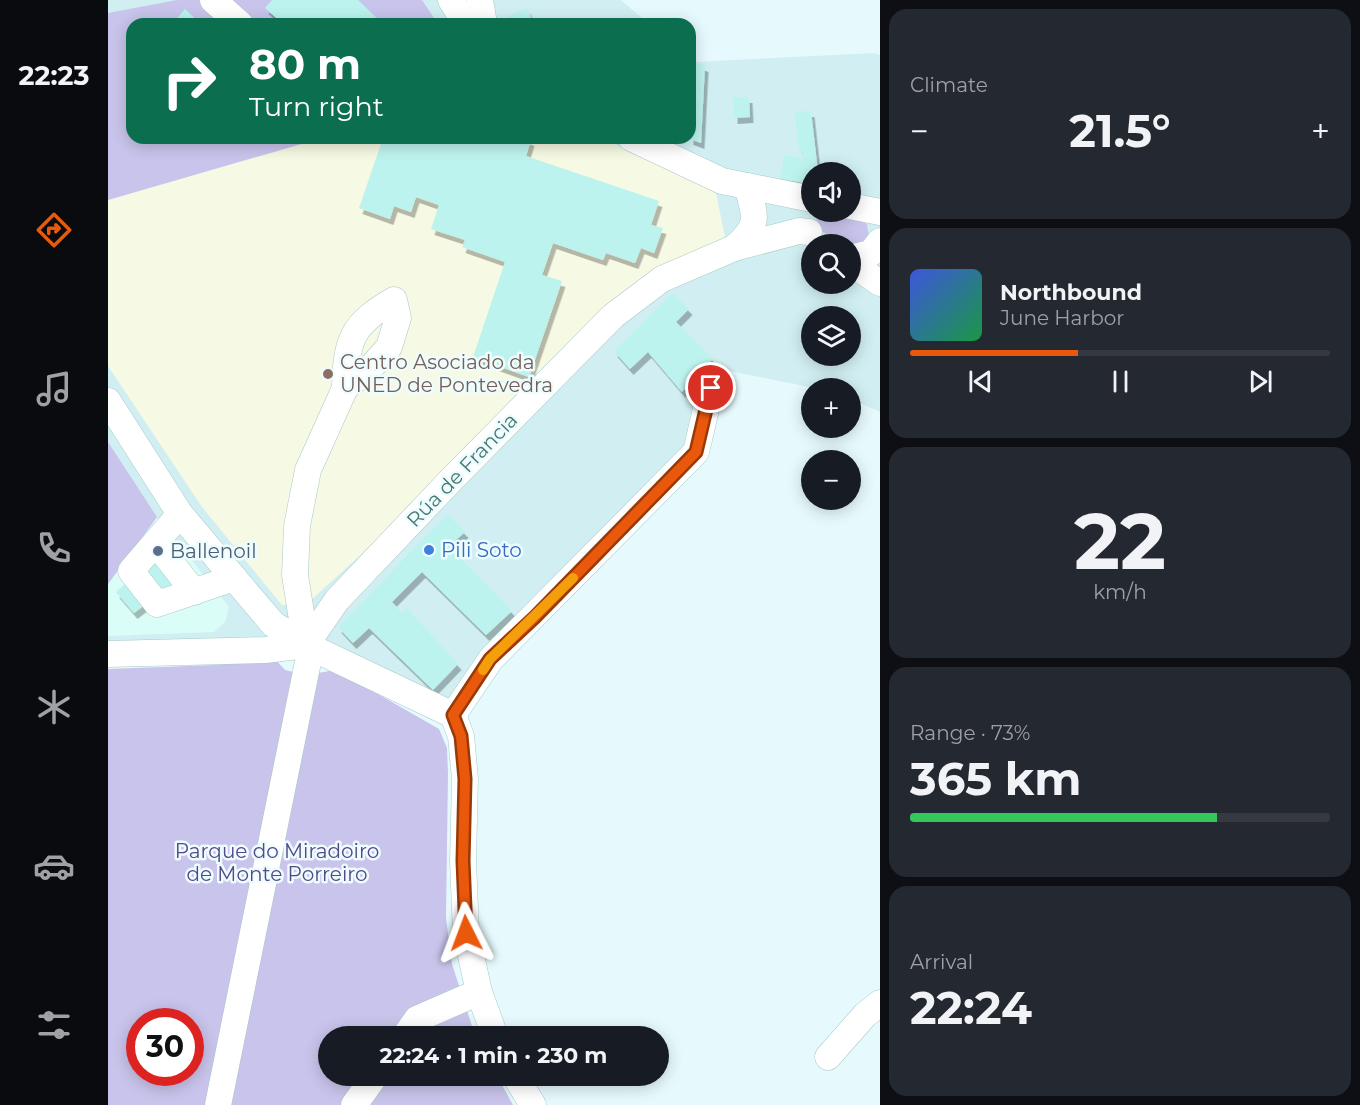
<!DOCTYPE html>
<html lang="en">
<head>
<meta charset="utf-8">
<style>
  :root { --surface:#171b24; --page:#242831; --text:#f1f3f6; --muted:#9ea1a6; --line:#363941; --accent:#ea580c }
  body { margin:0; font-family:Montserrat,sans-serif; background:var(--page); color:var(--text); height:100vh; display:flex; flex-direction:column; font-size:22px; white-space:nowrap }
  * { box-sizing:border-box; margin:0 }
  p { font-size:20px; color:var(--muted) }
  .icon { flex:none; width:33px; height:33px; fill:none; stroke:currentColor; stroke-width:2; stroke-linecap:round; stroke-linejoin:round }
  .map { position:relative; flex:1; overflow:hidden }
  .sheet { display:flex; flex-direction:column; gap:9px; padding:9px; background:#0d0f14; width:480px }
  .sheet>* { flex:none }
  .banner { position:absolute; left:18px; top:18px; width:570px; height:126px; border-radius:18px; box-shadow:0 3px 15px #0003; background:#0b6e4f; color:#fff; overflow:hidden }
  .tools { position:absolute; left:693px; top:162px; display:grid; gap:12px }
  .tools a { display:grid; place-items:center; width:60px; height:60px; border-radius:50%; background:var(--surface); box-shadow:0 3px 15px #0003; font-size:30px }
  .speed { position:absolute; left:18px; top:1008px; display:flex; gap:12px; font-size:30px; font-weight:700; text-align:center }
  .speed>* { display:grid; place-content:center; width:78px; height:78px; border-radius:50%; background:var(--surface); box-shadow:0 3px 15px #0003; line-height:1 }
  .speed .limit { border:9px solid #d22; background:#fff; color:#111 }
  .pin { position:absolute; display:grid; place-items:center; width:51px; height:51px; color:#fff; margin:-26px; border:3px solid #fff; border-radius:50%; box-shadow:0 2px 6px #0007 }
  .me { position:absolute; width:66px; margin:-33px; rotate:357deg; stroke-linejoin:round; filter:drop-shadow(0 0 4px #0008) }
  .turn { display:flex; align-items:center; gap:21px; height:126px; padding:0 24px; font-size:27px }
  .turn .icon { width:78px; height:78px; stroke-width:2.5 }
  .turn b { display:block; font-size:42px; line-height:51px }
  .big { font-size:45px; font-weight:700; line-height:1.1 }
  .sheet .tile { flex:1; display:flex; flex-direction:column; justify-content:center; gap:9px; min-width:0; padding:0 21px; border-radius:18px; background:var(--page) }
  .sheet .dial { align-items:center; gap:0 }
  .dial b { font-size:78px; line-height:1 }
  .song { display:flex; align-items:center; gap:18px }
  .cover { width:72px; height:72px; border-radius:9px; background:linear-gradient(135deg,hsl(230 70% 55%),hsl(140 70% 35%)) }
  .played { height:6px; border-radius:3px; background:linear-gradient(90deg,var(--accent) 40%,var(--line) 40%) }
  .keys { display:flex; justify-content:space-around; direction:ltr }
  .heat { display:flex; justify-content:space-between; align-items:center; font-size:33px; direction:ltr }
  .charge { height:9px; border-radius:4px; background:linear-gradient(90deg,#34c759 73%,var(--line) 0) }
  .trip { position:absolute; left:210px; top:1026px; width:351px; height:60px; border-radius:30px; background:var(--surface); box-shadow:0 3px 15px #0003; font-weight:700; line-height:60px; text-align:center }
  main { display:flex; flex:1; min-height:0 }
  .menu { display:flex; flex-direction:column; width:108px; justify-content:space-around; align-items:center; background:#090b0e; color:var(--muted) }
  .menu .icon { width:42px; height:42px }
  .menu .active { color:var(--accent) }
  .menu b { font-size:27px; color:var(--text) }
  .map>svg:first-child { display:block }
  .residential { fill:#d1eff2; fill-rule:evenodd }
  .commercial { fill:#dafdf7 }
  .education { fill:#f6f9e3 }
  .green { fill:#c9c4eb; fill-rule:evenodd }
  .building { fill:#bdf3ee; filter:url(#shadow) }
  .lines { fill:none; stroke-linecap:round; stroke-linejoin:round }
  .minor-casing { stroke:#a6cac8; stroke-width:27 }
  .minor { stroke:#fff; stroke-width:26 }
  .route-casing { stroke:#983908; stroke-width:15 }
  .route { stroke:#ea580c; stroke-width:10 }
  .slow { stroke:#f59e0b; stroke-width:10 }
  .education-dot { fill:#8d6e63; stroke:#edfdff; stroke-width:2 }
  .shop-dot { fill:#3f7fe0; stroke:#edfdff; stroke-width:2 }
  .service-dot { fill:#5c6f8a; stroke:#edfdff; stroke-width:2 }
  .labels { text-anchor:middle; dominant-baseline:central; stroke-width:5; stroke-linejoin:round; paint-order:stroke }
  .education-label { font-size:20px; fill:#785e54; stroke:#edfdff; text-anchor:start }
  .street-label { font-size:20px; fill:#4a7771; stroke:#edfdff }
  .shop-label { font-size:20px; fill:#366cbe; stroke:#edfdff; text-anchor:start }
  .service-label { font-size:20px; fill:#4e5e75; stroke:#edfdff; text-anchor:start }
  .park-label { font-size:20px; fill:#564789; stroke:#edfdff }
</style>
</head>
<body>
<main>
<nav class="menu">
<b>22:23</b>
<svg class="icon active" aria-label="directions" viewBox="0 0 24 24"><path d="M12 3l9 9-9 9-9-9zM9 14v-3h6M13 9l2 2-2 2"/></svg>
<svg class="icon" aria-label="music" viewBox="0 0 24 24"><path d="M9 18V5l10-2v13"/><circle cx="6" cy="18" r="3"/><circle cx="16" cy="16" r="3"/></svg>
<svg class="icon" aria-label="phone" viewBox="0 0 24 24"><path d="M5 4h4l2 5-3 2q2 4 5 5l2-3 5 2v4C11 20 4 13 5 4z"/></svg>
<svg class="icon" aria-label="climate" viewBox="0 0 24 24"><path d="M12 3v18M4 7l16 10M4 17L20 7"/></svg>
<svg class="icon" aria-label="car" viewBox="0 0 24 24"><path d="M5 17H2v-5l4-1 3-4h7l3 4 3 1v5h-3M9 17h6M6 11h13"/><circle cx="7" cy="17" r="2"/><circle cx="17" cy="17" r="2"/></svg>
<svg class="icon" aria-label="filters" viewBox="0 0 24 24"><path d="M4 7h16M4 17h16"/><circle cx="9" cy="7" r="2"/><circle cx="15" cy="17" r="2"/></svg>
</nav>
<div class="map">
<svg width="772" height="1105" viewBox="0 0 772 1105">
  <defs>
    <filter id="shadow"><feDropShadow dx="3.5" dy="6" stdDeviation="0" flood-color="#0004"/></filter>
  </defs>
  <rect width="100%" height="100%" fill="#e6fafd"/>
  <path class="residential" d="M0,0H513L541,24H24V138H582V59L586,62L767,53L772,55V412L743,399L742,388H706L616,370L592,465L345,715L203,649L0,654ZM704,172H742V212H704ZM704,244H742V284H704ZM704,316H742V356H704Z"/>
  <polygon class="commercial" points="49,517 121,607 117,622 106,632 0,636 0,584"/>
  <polygon class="education" points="214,138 494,138 608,193 617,237 540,276 426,382 260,548 201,602 174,605 94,507 0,366 0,200"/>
  <g class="green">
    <polygon points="69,0 314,0 330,24 24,24 24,138 214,138 0,200 0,13"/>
    <polygon points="715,212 746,217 759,224 761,238 757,246 743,248 742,244 737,244 710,229 708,216"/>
    <polygon points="0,442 49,517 0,584"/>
    <path d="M168,660L177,670L198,675L228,670L331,729L339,748L340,773L338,918L344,964L364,1026L369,1036H220V1076H389L405,1105H0V669L106,665ZM32,1022H82V1072H32Z"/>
  </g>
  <g class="building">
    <polygon points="164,0 250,0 275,24 175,24 157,8"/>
    <polygon points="419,8 423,18 438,24 404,24 400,16"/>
    <polygon points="77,9 93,24 64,24"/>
    <polygon points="582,61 597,66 593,143 582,139"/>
    <polygon points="626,97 641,97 642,117 626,118"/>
    <polygon points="703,111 710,172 704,172 704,184 672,179 676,155 695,158 694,151 691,150 687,112"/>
    <polygon points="275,138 288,142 289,138 417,138 423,140 418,156 551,201 543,225 555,228 546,253 533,248 527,263 498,253 495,260 445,243 434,275 454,281 421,377 365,357 397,262 354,247 357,240 323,229 331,205 308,197 303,212 286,206 282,219 251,208"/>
    <polygon points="565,293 581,309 568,322 605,359 574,392 540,352 522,369 506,351"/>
    <polygon points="339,514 357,532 341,546 404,611 378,635 314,572 284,602 294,613 299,608 350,664 325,690 261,628 245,643 230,627"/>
    <polygon points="56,549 77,574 26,613 8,592"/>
  </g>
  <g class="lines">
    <defs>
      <g id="minor">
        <polyline points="105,0 132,24"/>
        <polyline points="343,0 358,24"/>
        <polyline points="372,0 376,24"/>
        <polyline points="523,138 614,181 704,199"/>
        <polyline points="742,206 772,212"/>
        <path d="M626,248C652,226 648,217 639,186"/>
        <polyline points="742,258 763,253 772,241"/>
        <polyline points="742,262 772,283"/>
        <polyline points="0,401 72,514 165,624 198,645 345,715 353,736 357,779 355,861 358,933 371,992 387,1036"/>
        <polyline points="72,514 23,571 49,604 126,578"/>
        <polyline points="48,543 86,592"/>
        <path d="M198,645L187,575L189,526L200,470L237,388L266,364L281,347L290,318L286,300C244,324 238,340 237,388"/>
        <polyline points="0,654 157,650 198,645 229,600 342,481 505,316 554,279 626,248 691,231 701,232"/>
        <polyline points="345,715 383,659 588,452 603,388"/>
        <polyline points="297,1036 309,1019 371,992"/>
        <polyline points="720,1057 757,1015 772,1003"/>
        <polyline points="407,1076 425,1105"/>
        <polyline points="110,1105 203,647"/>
        <polyline points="246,1105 267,1076"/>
      </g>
    </defs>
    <use href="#minor" class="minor-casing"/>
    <use href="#minor" class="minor"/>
  </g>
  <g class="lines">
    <defs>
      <polyline id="route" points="358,933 355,861 357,779 353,736 345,715 382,659 427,617 588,452 603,388"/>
    </defs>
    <use href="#route" class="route-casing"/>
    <use href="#route" class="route"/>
    <polyline class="slow" points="375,670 382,659 465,578"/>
  </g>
  <circle class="education-dot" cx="220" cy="374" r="6"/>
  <circle class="shop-dot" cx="321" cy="550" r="6"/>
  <circle class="service-dot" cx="50" cy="551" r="6"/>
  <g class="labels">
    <g class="education-label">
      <text x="232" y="362">Centro Asociado da<tspan x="232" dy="23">UNED de Pontevedra</tspan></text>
    </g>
    <g class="street-label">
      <text transform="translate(354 470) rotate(-46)">Rúa de Francia</text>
    </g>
    <g class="shop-label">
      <text x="333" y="550">Pili Soto</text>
    </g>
    <g class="service-label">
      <text x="62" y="551">Ballenoil</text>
    </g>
    <g class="park-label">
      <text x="169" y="851">Parque do Miradoiro<tspan x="169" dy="23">de Monte Porreiro</tspan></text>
    </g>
  </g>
</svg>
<div class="tools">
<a><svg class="icon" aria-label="sound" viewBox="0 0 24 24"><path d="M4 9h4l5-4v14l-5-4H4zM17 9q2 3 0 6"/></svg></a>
<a><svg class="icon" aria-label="search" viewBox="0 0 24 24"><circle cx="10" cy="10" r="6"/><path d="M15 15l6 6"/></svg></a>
<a><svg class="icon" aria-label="layers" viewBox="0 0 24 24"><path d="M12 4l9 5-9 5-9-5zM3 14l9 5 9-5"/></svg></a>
<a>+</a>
<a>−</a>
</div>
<div class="speed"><div class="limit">30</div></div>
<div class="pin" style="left:603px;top:388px;background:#d93025"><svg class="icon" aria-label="arrive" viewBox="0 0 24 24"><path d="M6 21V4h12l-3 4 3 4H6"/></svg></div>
<svg class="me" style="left:358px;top:933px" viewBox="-20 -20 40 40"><path d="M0-17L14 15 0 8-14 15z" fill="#ea580c" stroke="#fff" stroke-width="4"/></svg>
<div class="trip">22:24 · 1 min · 230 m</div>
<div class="banner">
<div class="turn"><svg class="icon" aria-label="right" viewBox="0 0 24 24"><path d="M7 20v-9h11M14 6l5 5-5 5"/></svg><div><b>80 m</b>Turn right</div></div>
</div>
</div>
<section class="sheet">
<div class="tile"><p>Climate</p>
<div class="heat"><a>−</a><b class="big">21.5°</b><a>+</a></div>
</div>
<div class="tile">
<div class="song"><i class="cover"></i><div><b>Northbound</b><p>June Harbor</p></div></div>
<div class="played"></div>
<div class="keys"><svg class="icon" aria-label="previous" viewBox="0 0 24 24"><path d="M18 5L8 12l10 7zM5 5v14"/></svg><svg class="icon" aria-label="pause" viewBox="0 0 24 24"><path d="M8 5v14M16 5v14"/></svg><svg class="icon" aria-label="next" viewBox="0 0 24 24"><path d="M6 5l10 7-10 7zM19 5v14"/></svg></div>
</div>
<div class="tile dial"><b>22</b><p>km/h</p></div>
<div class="tile"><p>Range · 73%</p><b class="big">365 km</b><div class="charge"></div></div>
<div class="tile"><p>Arrival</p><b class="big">22:24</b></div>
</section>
</main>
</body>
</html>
